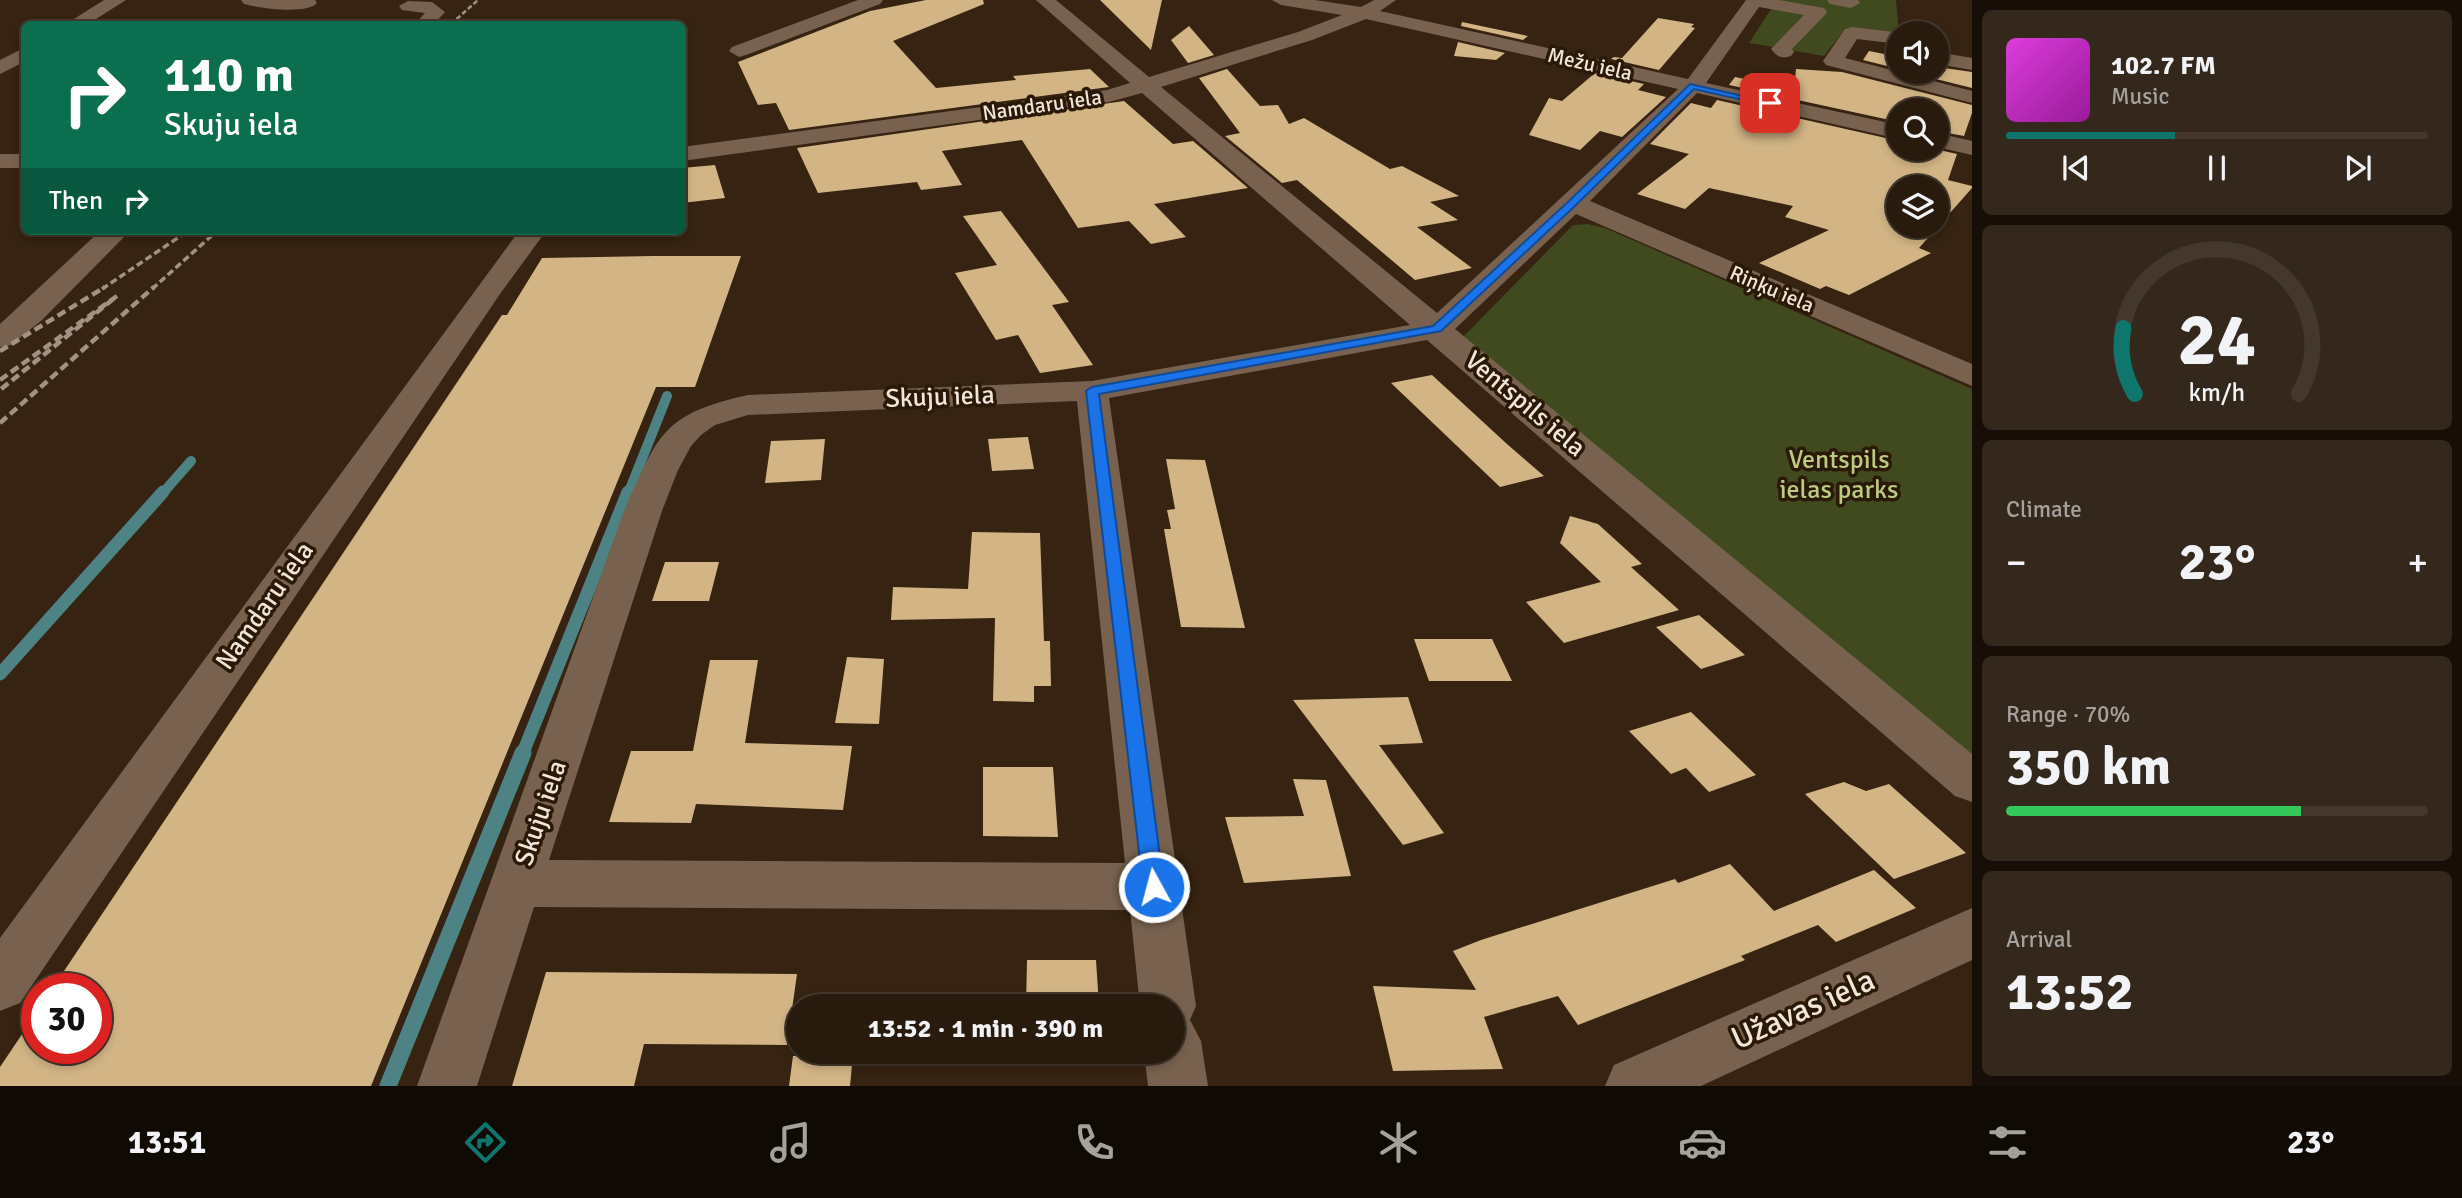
<!DOCTYPE html>
<html lang="en">
<head>
<meta charset="utf-8">
<style>
  :root { --surface:#281a0d; --page:#34271b; --text:#f1f3f6; --muted:#a5a19d; --line:#44382e; --accent:#0f766e }
  body { margin:0; font-family:Signika,sans-serif; background:var(--page); color:var(--text); height:100vh; display:flex; flex-direction:column; font-size:26px; white-space:nowrap }
  * { box-sizing:border-box; margin:0 }
  p { font-size:23px; color:var(--muted) }
  .icon { flex:none; width:38px; height:38px; fill:none; stroke:currentColor; stroke-width:2; stroke-linecap:round; stroke-linejoin:round }
  .map { position:relative; flex:1; overflow:hidden }
  .sheet { display:flex; flex-direction:column; gap:10px; padding:10px; background:#160e07; width:490px }
  .sheet>* { flex:none }
  .hud { position:absolute; left:21px; top:21px; width:665px; height:214px; border-radius:10px; box-shadow:0 4px 10px #0003,0 0 0 2px var(--line); background:#0b6e4f; color:#fff; overflow:hidden }
  .controls { position:absolute; left:1886px; top:21px; display:grid; gap:14px }
  .controls a { display:grid; place-items:center; width:63px; height:63px; border-radius:50%; background:var(--surface); box-shadow:0 4px 10px #0003,0 0 0 2px var(--line); font-size:35px }
  .speed { position:absolute; left:21px; top:973px; display:flex; gap:14px; font-size:35px; font-weight:700; text-align:center }
  .speed>* { display:grid; place-content:center; width:91px; height:91px; border-radius:50%; background:var(--surface); box-shadow:0 4px 10px #0003,0 0 0 2px var(--line); line-height:1 }
  .speed .limit { border:10px solid #d22; background:#fff; color:#111 }
  .pin { position:absolute; display:grid; place-items:center; width:60px; height:60px; color:#fff; margin:-30px; border-radius:14px; box-shadow:0 4px 10px #0006 }
  .me { position:absolute; width:77px; margin:-38px; rotate:353deg; stroke-linejoin:round; filter:drop-shadow(0 0 5px #0008) }
  .turn { display:flex; align-items:center; gap:24px; height:147px; padding:0 28px; font-size:32px }
  .turn .icon { width:91px; height:91px; stroke-width:2.5 }
  .turn b { display:block; font-size:49px; line-height:60px }
  .then { display:flex; align-items:center; height:66px; padding:0 28px; background:#0003; gap:14px; font-size:26px }
  .big { font-size:52px; font-weight:800; line-height:1.1 }
  .sheet .tile { flex:1; display:flex; flex-direction:column; justify-content:center; gap:10px; min-width:0; padding:0 24px; border-radius:10px; background:var(--page) }
  .sheet .dial { align-items:center; gap:0 }
  .dial svg { height:182px; overflow:visible; fill:none; stroke:var(--line); stroke-width:7; stroke-linecap:round; text-anchor:middle }
  .dial text { fill:var(--text); stroke:none }
  .song { display:flex; align-items:center; gap:21px }
  .cover { width:84px; height:84px; border-radius:10px; background:linear-gradient(135deg,hsl(300 70% 55%),hsl(300 70% 35%)) }
  .played { height:7px; border-radius:4px; background:linear-gradient(90deg,var(--accent) 40%,var(--line) 40%) }
  .keys { display:flex; justify-content:space-around; direction:ltr }
  .heat { display:flex; justify-content:space-between; align-items:center; font-size:38px; direction:ltr }
  .charge { height:10px; border-radius:5px; background:linear-gradient(90deg,#34c759 70%,var(--line) 0) }
  .trip { position:absolute; left:786px; top:994px; width:399px; height:70px; border-radius:35px; background:var(--surface); box-shadow:0 4px 10px #0003,0 0 0 2px var(--line); font-weight:800; line-height:70px; text-align:center }
  .dock { display:flex; height:112px; justify-content:space-around; align-items:center; background:#100a05; color:var(--muted) }
  .dock .icon { width:49px; height:49px }
  .dock .on { color:var(--accent) }
  .dock b { font-size:32px; color:var(--text) }
  main { display:flex; flex:1; min-height:0 }
  .map>svg:first-child { display:block }
  .green { fill:#414a1e }
  .lines { fill:none; stroke-linecap:round; stroke-linejoin:round }
  .stream-far2 { stroke:#4d8385; stroke-width:10 }
  .stream-far1 { stroke:#4d8385; stroke-width:13 }
  .stream { stroke:#4d8385; stroke-width:17 }
  .building { fill:#d2b485; fill-rule:evenodd }
  .minor { fill:#78624f; fill-rule:evenodd }
  .rail-far2 { stroke:#a29284; stroke-width:2.5; stroke-dasharray:5 2.5; stroke-linecap:butt }
  .rail-far1 { stroke:#a29284; stroke-width:3.5; stroke-dasharray:7 3.5; stroke-linecap:butt }
  .rail { stroke:#a29284; stroke-width:4.5; stroke-dasharray:9 4.5; stroke-linecap:butt }
  .route { fill:#1a73e8; stroke:#114b97; stroke-width:2 }
  .labels { text-anchor:middle; dominant-baseline:central; stroke-width:7; stroke-linejoin:round; paint-order:stroke }
  .far-street-label { font-size:21px; fill:#f2e5da; stroke:#2b1907 }
  .street-label { font-size:26px; fill:#f2e5da; stroke:#2b1907 }
  .park-label { font-size:26px; fill:#bbcc80; stroke:#2b1907 }
  .near-street-label { font-size:32px; fill:#f2e5da; stroke:#2b1907 }
</style>
</head>
<body>
<main>
<div class="map">
<svg width="1972" height="1086" viewBox="0 0 1972 1086">
  <rect width="100%" height="100%" fill="#362311"/>
  <g class="green">
    <polygon points="1777,0 1896,0 1899,36 1846,28 1824,56 1749,43"/>
    <polygon points="1588,224 1605,228 1972,389 1972,757 1463,337 1573,225"/>
  </g>
  <g class="lines">
    <g class="stream-far2">
      <polyline points="162,494 191,461"/>
      <polyline points="628,494 667,396"/>
    </g>
    <g class="stream-far1">
      <polyline points="0,674 163,492"/>
      <polyline points="522,755 628,492"/>
    </g>
    <polyline class="stream" points="388,1086 523,753"/>
  </g>
  <g class="building">
    <polygon points="926,0 983,0 984,4 893,41 936,88 1016,80 1013,76 1090,69 1109,87 789,130 776,103 758,105 738,62 870,11"/>
    <polygon points="1100,0 1162,0 1151,50"/>
    <polygon points="1658,18 1694,24 1691,27 1695,28 1659,70 1611,59 1614,57 1622,58"/>
    <polygon points="1462,22 1528,36 1523,40 1461,26"/>
    <polygon points="1189,26 1214,55 1188,63 1171,40"/>
    <polygon points="1458,42 1505,53 1496,60 1454,56"/>
    <polygon points="1869,51 1899,57 1899,69 1863,60"/>
    <polygon points="1937,67 1972,72 1972,88 1908,72 1937,72"/>
    <polygon points="1227,69 1260,106 1278,105 1289,124 1304,118 1390,169 1402,166 1459,196 1430,202 1458,220 1417,227 1472,268 1415,280 1297,180 1282,183 1225,136 1240,133 1199,78"/>
    <polygon points="1796,69 1842,72 1972,105 1972,113 1964,136 1937,131 1937,110 1899,110 1899,122 1729,85 1735,77 1794,89"/>
    <polygon points="1595,73 1644,84 1638,90 1666,97 1622,137 1600,131 1580,150 1529,135 1549,98 1562,101"/>
    <path d="M1717,100L1899,141V149H1935L1957,154L1948,180L1972,186V188L1919,248L1931,253L1849,295L1826,286L1820,289L1759,263L1829,230L1785,217L1793,206L1709,188L1685,209L1637,194L1689,154L1650,144L1691,103L1711,108ZM1899,187H1937V226H1899Z"/>
    <polygon points="1124,101 1173,144 1193,141 1248,188 1154,204 1186,237 1151,244 1129,221 1078,228 1022,140 942,151 962,185 921,190 917,182 818,193 797,148"/>
    <polygon points="715,165 725,198 682,203 682,168"/>
    <polygon points="1001,211 1069,302 1052,305 1093,365 1040,373 1018,335 996,340 955,273 997,265 963,216"/>
    <polygon points="653,256 741,256 695,387 656,387 371,1086 0,1086 0,1067 37,1012 37,1048 96,1048 96,989 52,989 502,315 507,315 542,258"/>
    <polygon points="1432,375 1507,444 1544,476 1500,487 1391,383"/>
    <polygon points="1028,437 1034,469 992,471 988,439"/>
    <polygon points="825,439 821,480 765,483 771,441"/>
    <polygon points="1166,459 1205,460 1245,628 1181,627 1164,529 1171,529 1167,510 1175,509"/>
    <polygon points="1570,516 1598,524 1642,564 1631,567 1679,610 1564,643 1526,602 1601,582 1560,543"/>
    <polygon points="972,532 1040,533 1044,641 1050,641 1051,686 1034,686 1034,702 993,701 995,618 891,620 893,587 968,589"/>
    <polygon points="665,562 719,562 709,601 652,601"/>
    <polygon points="1699,615 1745,655 1701,669 1656,627"/>
    <polygon points="1414,639 1492,639 1512,681 1429,681"/>
    <polygon points="847,657 884,659 879,724 835,723"/>
    <polygon points="710,660 758,660 745,743 852,746 843,810 696,804 691,823 609,822 631,751 693,751"/>
    <polygon points="1408,697 1423,743 1379,745 1444,833 1403,845 1293,700"/>
    <polygon points="1691,712 1756,775 1709,792 1686,768 1671,774 1629,731"/>
    <polygon points="983,767 1053,767 1058,837 983,836"/>
    <polygon points="1293,779 1326,780 1351,876 1244,883 1225,817 1304,816"/>
    <polygon points="1844,782 1866,791 1889,784 1966,853 1894,879 1805,794"/>
    <polygon points="1730,864 1774,911 1874,870 1916,908 1836,942 1818,925 1741,956 1745,960 1578,1025 1558,996 1484,1017 1503,1069 1393,1071 1373,986 1476,990 1453,951 1481,940 1675,879 1678,883"/>
    <polygon points="1027,960 1096,960 1099,1006 1026,1006"/>
    <polygon points="546,972 797,974 787,1045 644,1044 634,1086 512,1086"/>
    <polygon points="853,1054 850,1086 789,1086 793,1056"/>
  </g>
  <g class="lines">
    <g class="minor">
      <polygon points="104,0 126,0 88,24 66,24"/>
      <path d="M241,0H315L317,3C306,15 259,8 244,4Z"/>
      <polygon points="858,0 883,0 880,4 746,55 739,57 729,51 732,47"/>
      <path d="M1036,0H1056L1149,77L1298,32L1342,15L1281,5L1272,0H1315L1361,7L1374,0H1396L1380,11L1688,79L1746,0H1779L1824,8L1827,12L1824,16L1792,49L1794,52L1791,56C1782,59 1777,57 1771,49L1804,15L1759,7L1706,83L1899,125V139L1697,93L1590,201L1972,364V386L1576,214L1455,329L1972,754V802L1955,796L1427,340L1109,398L1196,1006L1190,1020L1201,1041L1208,1086H1148L1144,1052H1172V1006H1140L1130,910L534,907L477,1086H417L624,511C658,435 662,414 748,395L1092,381L1410,325L1142,93L1109,102L682,161V147L1107,90L1130,83ZM1366,19L1678,89L1437,313L1161,87L1312,40ZM1077,401L1125,863L549,860L662,511L678,470L691,446L701,435L715,425L748,415Z"/>
      <polygon points="1827,0 1858,0 1860,3 1851,8 1830,4"/>
      <polygon points="408,1 432,2 445,12 434,24 415,24 425,13 402,10 399,6"/>
      <polygon points="1852,27 1903,33 1899,33 1899,44 1857,39 1845,58 1972,91 1972,103 1826,65 1823,61 1845,29"/>
      <polygon points="24,48 24,62 0,74 0,60"/>
      <polygon points="1937,52 1972,58 1972,70 1937,64"/>
      <polygon points="1937,133 1972,141 1972,155 1937,147"/>
      <rect x="0" y="154" width="24" height="14"/>
      <polygon points="100,231 130,231 42,320 11,345 0,347 0,324"/>
      <polygon points="519,231 546,231 500,294 20,1003 0,1011 0,938"/>
      <polygon points="1972,908 1972,960 1701,1086 1605,1086 1614,1065"/>
    </g>
    <polyline class="rail-far2" points="451,24 478,0"/>
    <g class="rail-far1">
      <polyline points="102,289 188,231"/>
      <polyline points="152,289 217,231"/>
    </g>
    <g class="rail">
      <polyline points="0,351 105,287"/>
      <polyline points="0,380 117,296 0,390"/>
      <polyline points="0,423 154,287"/>
    </g>
  </g>
  <polygon class="route" points="1690,84 1774,103 1770,106 1694,89 1576,205 1441,331 1099,394 1164,887 1161,894 1154,897 1146,894 1143,887 1086,391 1092,387 1433,326 1569,201"/>
  <g class="labels">
    <g class="far-street-label">
      <text transform="translate(1590 64) rotate(13)">Mežu iela</text>
      <text transform="translate(1042 105) rotate(-8)">Namdaru iela</text>
      <text transform="translate(1772 289) rotate(23)">Riņķu iela</text>
    </g>
    <g class="street-label">
      <text transform="translate(940 397) rotate(-2)">Skuju iela</text>
      <text transform="translate(1525 404) rotate(40)">Ventspils iela</text>
      <text transform="translate(265 606) rotate(-55)">Namdaru iela</text>
      <text transform="translate(541 813) rotate(-71)">Skuju iela</text>
    </g>
    <g class="park-label">
      <text x="1839" y="460">Ventspils<tspan x="1839" dy="30">ielas parks</tspan></text>
    </g>
    <g class="near-street-label">
      <text transform="translate(1803 1009) rotate(-24)">Užavas iela</text>
    </g>
  </g>
</svg>
<div class="controls">
<a><svg class="icon" aria-label="sound" viewBox="0 0 24 24"><path d="M4 9h4l5-4v14l-5-4H4zM17 9q2 3 0 6"/></svg></a>
<a><svg class="icon" aria-label="search" viewBox="0 0 24 24"><circle cx="10" cy="10" r="6"/><path d="M15 15l6 6"/></svg></a>
<a><svg class="icon" aria-label="layers" viewBox="0 0 24 24"><path d="M12 4l9 5-9 5-9-5zM3 14l9 5 9-5"/></svg></a>
</div>
<div class="speed"><div class="limit">30</div></div>
<div class="pin" style="left:1770px;top:103px;background:#d93025"><svg class="icon" aria-label="arrive" viewBox="0 0 24 24"><path d="M6 21V4h12l-3 4 3 4H6"/></svg></div>
<svg class="me" style="left:1154px;top:887px" viewBox="-20 -20 40 40"><circle r="17" fill="#1a73e8" stroke="#fff" stroke-width="3"/><path d="M0-11L8 9 0 5-8 9z" fill="#fff"/></svg>
<div class="trip">13:52 · 1 min · 390 m</div>
<div class="hud">
<div class="turn"><svg class="icon" aria-label="right" viewBox="0 0 24 24"><path d="M7 20v-9h11M14 6l5 5-5 5"/></svg><div><b>110 m</b>Skuju iela</div></div>
<div class="then">Then<svg class="icon" aria-label="right" viewBox="0 0 24 24"><path d="M7 20v-9h11M14 6l5 5-5 5"/></svg></div>
</div>
</div>
<section class="sheet">
<div class="tile">
<div class="song"><i class="cover"></i><div><b>102.7 FM</b><p>Music</p></div></div>
<div class="played"></div>
<div class="keys"><svg class="icon" aria-label="previous" viewBox="0 0 24 24"><path d="M18 5L8 12l10 7zM5 5v14"/></svg><svg class="icon" aria-label="pause" viewBox="0 0 24 24"><path d="M8 5v14M16 5v14"/></svg><svg class="icon" aria-label="next" viewBox="0 0 24 24"><path d="M6 5l10 7-10 7zM19 5v14"/></svg></div>
</div>
<div class="tile dial"><svg viewBox="0 0 100 80">
<path d="M14 69A42 42 0 1 1 86 69"/>
<path d="M14 69A42 42 0 0 1 9 40" stroke="#0f766e"/>
<text x="50" y="56" font-size="32" font-weight="700">24</text>
<text x="50" y="72" font-size="11">km/h</text>
</svg></div>
<div class="tile"><p>Climate</p>
<div class="heat"><a>−</a><b class="big">23°</b><a>+</a></div>
</div>
<div class="tile"><p>Range · 70%</p><b class="big">350 km</b><div class="charge"></div></div>
<div class="tile"><p>Arrival</p><b class="big">13:52</b></div>
</section>
</main>
<nav class="dock">
<b>13:51</b>
<svg class="icon on" aria-label="directions" viewBox="0 0 24 24"><path d="M12 3l9 9-9 9-9-9zM9 14v-3h6M13 9l2 2-2 2"/></svg>
<svg class="icon" aria-label="music" viewBox="0 0 24 24"><path d="M9 18V5l10-2v13"/><circle cx="6" cy="18" r="3"/><circle cx="16" cy="16" r="3"/></svg>
<svg class="icon" aria-label="phone" viewBox="0 0 24 24"><path d="M5 4h4l2 5-3 2q2 4 5 5l2-3 5 2v4C11 20 4 13 5 4z"/></svg>
<svg class="icon" aria-label="climate" viewBox="0 0 24 24"><path d="M12 3v18M4 7l16 10M4 17L20 7"/></svg>
<svg class="icon" aria-label="car" viewBox="0 0 24 24"><path d="M5 17H2v-5l4-1 3-4h7l3 4 3 1v5h-3M9 17h6M6 11h13"/><circle cx="7" cy="17" r="2"/><circle cx="17" cy="17" r="2"/></svg>
<svg class="icon" aria-label="filters" viewBox="0 0 24 24"><path d="M4 7h16M4 17h16"/><circle cx="9" cy="7" r="2"/><circle cx="15" cy="17" r="2"/></svg>
<b>23°</b>
</nav>
</body>
</html>
